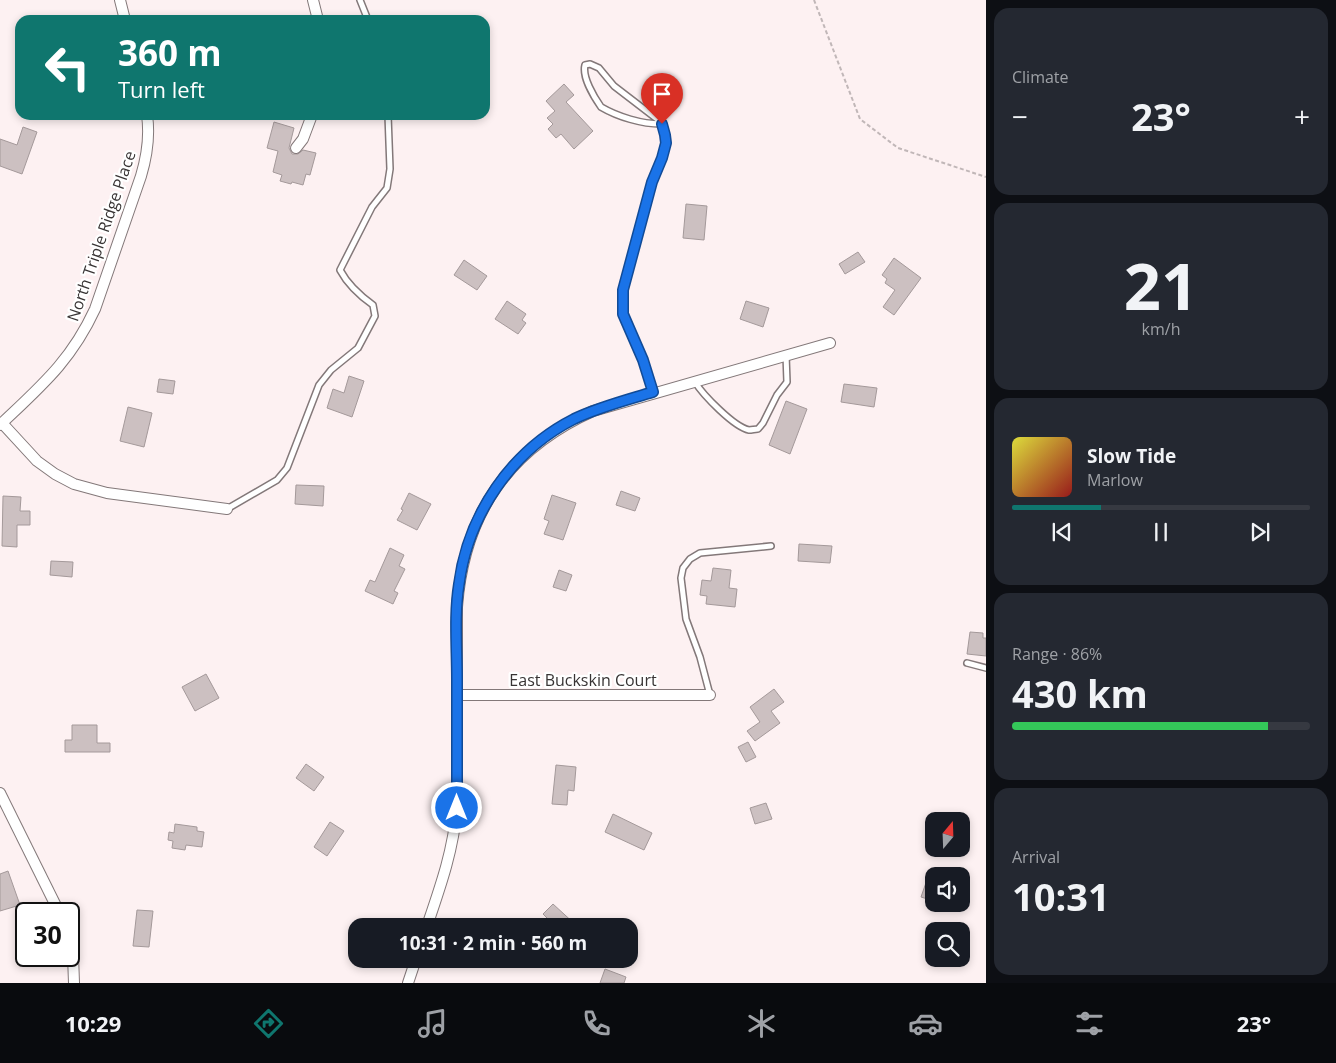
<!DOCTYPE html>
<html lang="en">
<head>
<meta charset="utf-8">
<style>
  :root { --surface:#171b24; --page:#242831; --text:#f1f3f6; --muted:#9ea1a6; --line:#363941; --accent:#0f766e }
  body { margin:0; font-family:"Open Sans",sans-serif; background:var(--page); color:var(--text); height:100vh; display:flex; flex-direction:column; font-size:19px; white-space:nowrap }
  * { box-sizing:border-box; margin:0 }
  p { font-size:16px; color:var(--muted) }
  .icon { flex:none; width:28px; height:28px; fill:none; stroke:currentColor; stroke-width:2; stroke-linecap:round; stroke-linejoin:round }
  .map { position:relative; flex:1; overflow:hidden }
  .panel { display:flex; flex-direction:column; gap:8px; padding:8px; background:#0d0f14; width:350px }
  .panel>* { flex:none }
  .hud { position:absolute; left:15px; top:15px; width:475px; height:105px; border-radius:15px; box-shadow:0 2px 8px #0003; background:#0f766e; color:#fff; overflow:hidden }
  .needle { width:32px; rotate:19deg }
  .buttons { position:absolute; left:925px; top:812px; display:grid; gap:10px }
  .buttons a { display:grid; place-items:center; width:45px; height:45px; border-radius:10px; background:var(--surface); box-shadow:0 2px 8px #0003; font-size:25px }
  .speed { position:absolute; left:15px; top:902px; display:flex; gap:10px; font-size:25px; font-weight:700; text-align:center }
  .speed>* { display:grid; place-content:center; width:65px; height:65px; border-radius:50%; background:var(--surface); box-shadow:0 2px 8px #0003; line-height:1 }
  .speed .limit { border:2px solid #111; border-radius:8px; background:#fff; color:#111 }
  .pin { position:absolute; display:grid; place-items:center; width:42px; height:42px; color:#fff; margin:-51px -21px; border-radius:50% 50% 50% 0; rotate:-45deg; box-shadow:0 0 5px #0007 }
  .pin .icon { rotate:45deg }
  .me { position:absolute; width:55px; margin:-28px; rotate:0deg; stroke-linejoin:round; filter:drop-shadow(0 0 4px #0008) }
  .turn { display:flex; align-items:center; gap:18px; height:105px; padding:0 20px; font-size:22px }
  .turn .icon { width:65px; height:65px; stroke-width:2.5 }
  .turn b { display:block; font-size:35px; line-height:42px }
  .big { font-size:38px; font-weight:700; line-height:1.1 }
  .panel .card { flex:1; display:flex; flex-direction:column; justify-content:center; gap:8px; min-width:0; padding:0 18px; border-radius:15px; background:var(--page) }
  .panel .dial { align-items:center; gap:0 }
  .dial b { font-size:65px; line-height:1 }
  .song { display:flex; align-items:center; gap:15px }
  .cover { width:60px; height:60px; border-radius:8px; background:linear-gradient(135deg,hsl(60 70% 55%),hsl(0 70% 35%)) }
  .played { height:5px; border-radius:2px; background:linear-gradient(90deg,var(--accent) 30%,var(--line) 30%) }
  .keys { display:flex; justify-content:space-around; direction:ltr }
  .heat { display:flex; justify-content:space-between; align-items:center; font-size:28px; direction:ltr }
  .charge { height:8px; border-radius:4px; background:linear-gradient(90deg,#34c759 86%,var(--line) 0) }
  .trip { position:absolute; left:348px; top:918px; width:290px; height:50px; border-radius:15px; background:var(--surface); box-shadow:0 2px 8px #0003; font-weight:700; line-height:50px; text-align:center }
  .menu { display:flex; height:80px; justify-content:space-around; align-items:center; background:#090b0e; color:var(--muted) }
  .menu .icon { width:35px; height:35px }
  .menu .on { color:var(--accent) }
  .menu b { font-size:22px; color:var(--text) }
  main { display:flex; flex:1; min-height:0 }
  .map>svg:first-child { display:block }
  .building { fill:#ccc0c1; stroke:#a4999a }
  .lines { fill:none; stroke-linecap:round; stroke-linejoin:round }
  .service-casing { stroke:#837879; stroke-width:8 }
  .minor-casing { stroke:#837879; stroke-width:12 }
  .path { stroke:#c1b7b8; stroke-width:2; stroke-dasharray:4 2.5; stroke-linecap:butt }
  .service { stroke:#fff; stroke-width:5 }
  .minor { stroke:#fff; stroke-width:10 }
  .route-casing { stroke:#114b97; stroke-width:12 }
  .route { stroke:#1a73e8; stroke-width:9 }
  .labels { text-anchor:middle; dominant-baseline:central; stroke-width:4.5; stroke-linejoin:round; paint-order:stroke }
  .street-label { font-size:16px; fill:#383434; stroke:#fff }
</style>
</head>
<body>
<main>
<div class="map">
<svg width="986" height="983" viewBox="0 0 986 983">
  <rect width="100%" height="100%" fill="#fdf1f2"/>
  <g class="building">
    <polygon points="564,84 574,95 566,102 593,131 574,149 561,134 556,138 548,129 553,124 547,118 555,111 546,101"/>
    <polygon points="274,122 294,128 289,148 292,154 298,154 303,150 316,153 310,175 306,174 303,185 292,182 291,184 280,181 282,175 273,172 278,151 267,148"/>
    <polygon points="23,127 37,132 22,174 0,166 0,139 17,145"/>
    <polygon points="686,204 707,206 704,240 683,238"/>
    <polygon points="858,252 865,262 845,274 839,264"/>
    <polygon points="894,258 921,278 894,315 883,307 895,290 885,283 887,279 882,275"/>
    <polygon points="464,260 487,276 477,290 454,275"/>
    <polygon points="507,301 526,314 522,320 526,323 518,334 495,319"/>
    <polygon points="746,301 769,308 763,327 740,319"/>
    <polygon points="349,376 364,381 352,417 327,408 333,389 344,393"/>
    <polygon points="159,379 175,381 173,394 157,392"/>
    <polygon points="844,384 877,388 874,407 841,402"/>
    <polygon points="786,401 807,409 790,454 769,445"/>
    <polygon points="128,407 152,413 144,447 120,441"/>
    <polygon points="296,485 324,486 323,506 295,504"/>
    <polygon points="621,491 640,498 635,511 616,505"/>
    <polygon points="409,493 431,504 417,530 397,520 403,510 401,509"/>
    <polygon points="552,495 576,503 563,540 544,534 549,521 544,519"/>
    <polygon points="3,496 21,497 20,511 30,511 30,525 17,525 17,547 2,546"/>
    <polygon points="799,544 832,546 830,563 798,561"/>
    <polygon points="390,548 404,555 399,566 405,569 394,591 398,593 393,604 365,591 370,580 375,582"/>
    <polygon points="51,561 73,562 72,577 50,575"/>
    <polygon points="713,568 731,570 729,588 737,589 735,607 706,604 707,596 700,595 702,580 711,581"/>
    <polygon points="559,570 572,575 566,591 553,587"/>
    <polygon points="970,632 983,633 983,638 986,638 986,656 967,654"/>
    <polygon points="206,674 219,698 195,711 182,687"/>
    <polygon points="774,689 784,702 771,711 780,723 755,741 747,731 760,722 750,707"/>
    <polygon points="72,725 97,725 97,743 110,743 110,752 65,752 65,740 72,740"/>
    <polygon points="748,742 756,757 746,762 738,747"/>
    <polygon points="306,764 324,777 314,791 296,778"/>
    <polygon points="556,765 576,767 574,791 568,790 567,805 552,804"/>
    <polygon points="766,803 772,819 755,824 750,808"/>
    <polygon points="613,814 652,833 644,850 605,832"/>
    <polygon points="330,822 344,831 327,856 314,847"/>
    <polygon points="175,824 197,827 197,831 204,832 202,847 186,845 185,850 172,848 173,841 168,840 169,832 174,833"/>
    <polygon points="8,871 20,905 0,911 0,874"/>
    <polygon points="928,877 934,879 934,901 921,897"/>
    <polygon points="553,904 577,926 555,926 543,914"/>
    <polygon points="137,910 153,911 149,947 133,946"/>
    <polygon points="605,969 626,977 624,983 600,983"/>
  </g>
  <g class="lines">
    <defs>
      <g id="service">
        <polyline points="360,0 368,20"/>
        <path d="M695,382C703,395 734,427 749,430C752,430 755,429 758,429L763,423L777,395L787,382L786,355"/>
        <path d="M653,393L643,359L623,314V290L652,182L662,158L666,143L665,135L661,124L657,119L614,86L599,68L590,64L585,65C582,77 594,97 601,107C618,117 642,124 661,124"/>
        <path d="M227,509L277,480L287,468L319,385L331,370L358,348L375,316L373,305C359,295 348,285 340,270L372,207L387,188L390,169L388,115"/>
        <polyline points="967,663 986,668"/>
        <polyline points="710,695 700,657 686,619 681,578 683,568 690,559 700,553 771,546"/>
      </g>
      <g id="minor">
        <polyline points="120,0 125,20"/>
        <polyline points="313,0 318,20"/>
        <polyline points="296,148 303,139 312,115"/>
        <polyline points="2,423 37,461 55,474 74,484 107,493 227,509"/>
        <path d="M0,425C41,386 71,361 95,309L141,176C147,156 150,136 147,115"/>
        <polyline points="457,695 710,695"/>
        <polyline points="0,793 60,914"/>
        <path d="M427,926C441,885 453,851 457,808V607C464,514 508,449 593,411L830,343"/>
        <polyline points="69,938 73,955 74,983"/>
        <polyline points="408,983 416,959"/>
      </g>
    </defs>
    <use href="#service" class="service-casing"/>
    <use href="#minor" class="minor-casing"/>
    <polyline class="path" points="814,0 860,119 898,148 986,177"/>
    <use href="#service" class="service"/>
    <use href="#minor" class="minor"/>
  </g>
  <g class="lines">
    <defs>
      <path id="route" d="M457,808C457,765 457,722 457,679C457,647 454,615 459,584C468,515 511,451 574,419C599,407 627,400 653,392L643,360L623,314V290L652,182L662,158L666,143L665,135L662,124"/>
    </defs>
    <use href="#route" class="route-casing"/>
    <use href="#route" class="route"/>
  </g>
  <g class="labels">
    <g class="street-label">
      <text transform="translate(101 236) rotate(-71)">North Triple Ridge Place</text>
      <text x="583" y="680">East Buckskin Court</text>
    </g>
  </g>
</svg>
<div class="buttons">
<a><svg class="needle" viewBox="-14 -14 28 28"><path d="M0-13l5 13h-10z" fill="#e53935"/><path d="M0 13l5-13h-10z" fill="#9ea1a6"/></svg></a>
<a><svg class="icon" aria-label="sound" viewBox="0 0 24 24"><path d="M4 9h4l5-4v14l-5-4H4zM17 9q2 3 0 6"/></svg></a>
<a><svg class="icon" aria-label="search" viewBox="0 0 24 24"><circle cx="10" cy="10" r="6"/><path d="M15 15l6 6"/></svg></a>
</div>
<div class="speed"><div class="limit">30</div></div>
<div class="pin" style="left:662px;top:124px;background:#d93025"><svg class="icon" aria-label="arrive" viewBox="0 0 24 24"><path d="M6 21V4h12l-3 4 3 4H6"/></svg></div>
<svg class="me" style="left:457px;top:808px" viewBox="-20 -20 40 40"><circle r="17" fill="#1a73e8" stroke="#fff" stroke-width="3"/><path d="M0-11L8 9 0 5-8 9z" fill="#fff"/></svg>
<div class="trip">10:31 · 2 min · 560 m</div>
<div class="hud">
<div class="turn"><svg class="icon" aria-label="left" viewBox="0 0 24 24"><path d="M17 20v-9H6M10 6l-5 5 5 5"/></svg><div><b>360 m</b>Turn left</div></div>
</div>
</div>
<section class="panel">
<div class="card"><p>Climate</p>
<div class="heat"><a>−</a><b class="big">23°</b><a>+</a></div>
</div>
<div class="card dial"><b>21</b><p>km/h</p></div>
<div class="card">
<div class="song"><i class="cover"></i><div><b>Slow Tide</b><p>Marlow</p></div></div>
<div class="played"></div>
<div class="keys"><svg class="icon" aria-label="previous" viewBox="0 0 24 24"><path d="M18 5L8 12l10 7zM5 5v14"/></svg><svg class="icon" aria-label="pause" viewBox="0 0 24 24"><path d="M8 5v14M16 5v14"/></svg><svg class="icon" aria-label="next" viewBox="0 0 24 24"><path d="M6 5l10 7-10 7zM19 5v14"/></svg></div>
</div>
<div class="card"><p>Range · 86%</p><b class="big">430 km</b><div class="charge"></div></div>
<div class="card"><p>Arrival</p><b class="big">10:31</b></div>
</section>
</main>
<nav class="menu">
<b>10:29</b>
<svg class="icon on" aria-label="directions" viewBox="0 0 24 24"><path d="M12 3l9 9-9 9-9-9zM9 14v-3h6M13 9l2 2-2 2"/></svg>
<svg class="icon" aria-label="music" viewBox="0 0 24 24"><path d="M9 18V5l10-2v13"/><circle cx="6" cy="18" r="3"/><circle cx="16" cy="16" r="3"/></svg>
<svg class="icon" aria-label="phone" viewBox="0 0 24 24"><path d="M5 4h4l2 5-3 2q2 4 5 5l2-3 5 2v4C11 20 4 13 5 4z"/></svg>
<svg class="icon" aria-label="climate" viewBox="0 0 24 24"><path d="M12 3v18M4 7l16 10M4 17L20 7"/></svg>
<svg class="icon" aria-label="car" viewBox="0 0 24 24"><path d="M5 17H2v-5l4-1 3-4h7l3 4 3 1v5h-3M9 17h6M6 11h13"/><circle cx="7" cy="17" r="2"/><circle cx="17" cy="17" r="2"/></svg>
<svg class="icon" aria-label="filters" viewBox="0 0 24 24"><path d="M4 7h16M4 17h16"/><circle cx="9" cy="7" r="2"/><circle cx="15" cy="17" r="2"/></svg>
<b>23°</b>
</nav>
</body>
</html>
